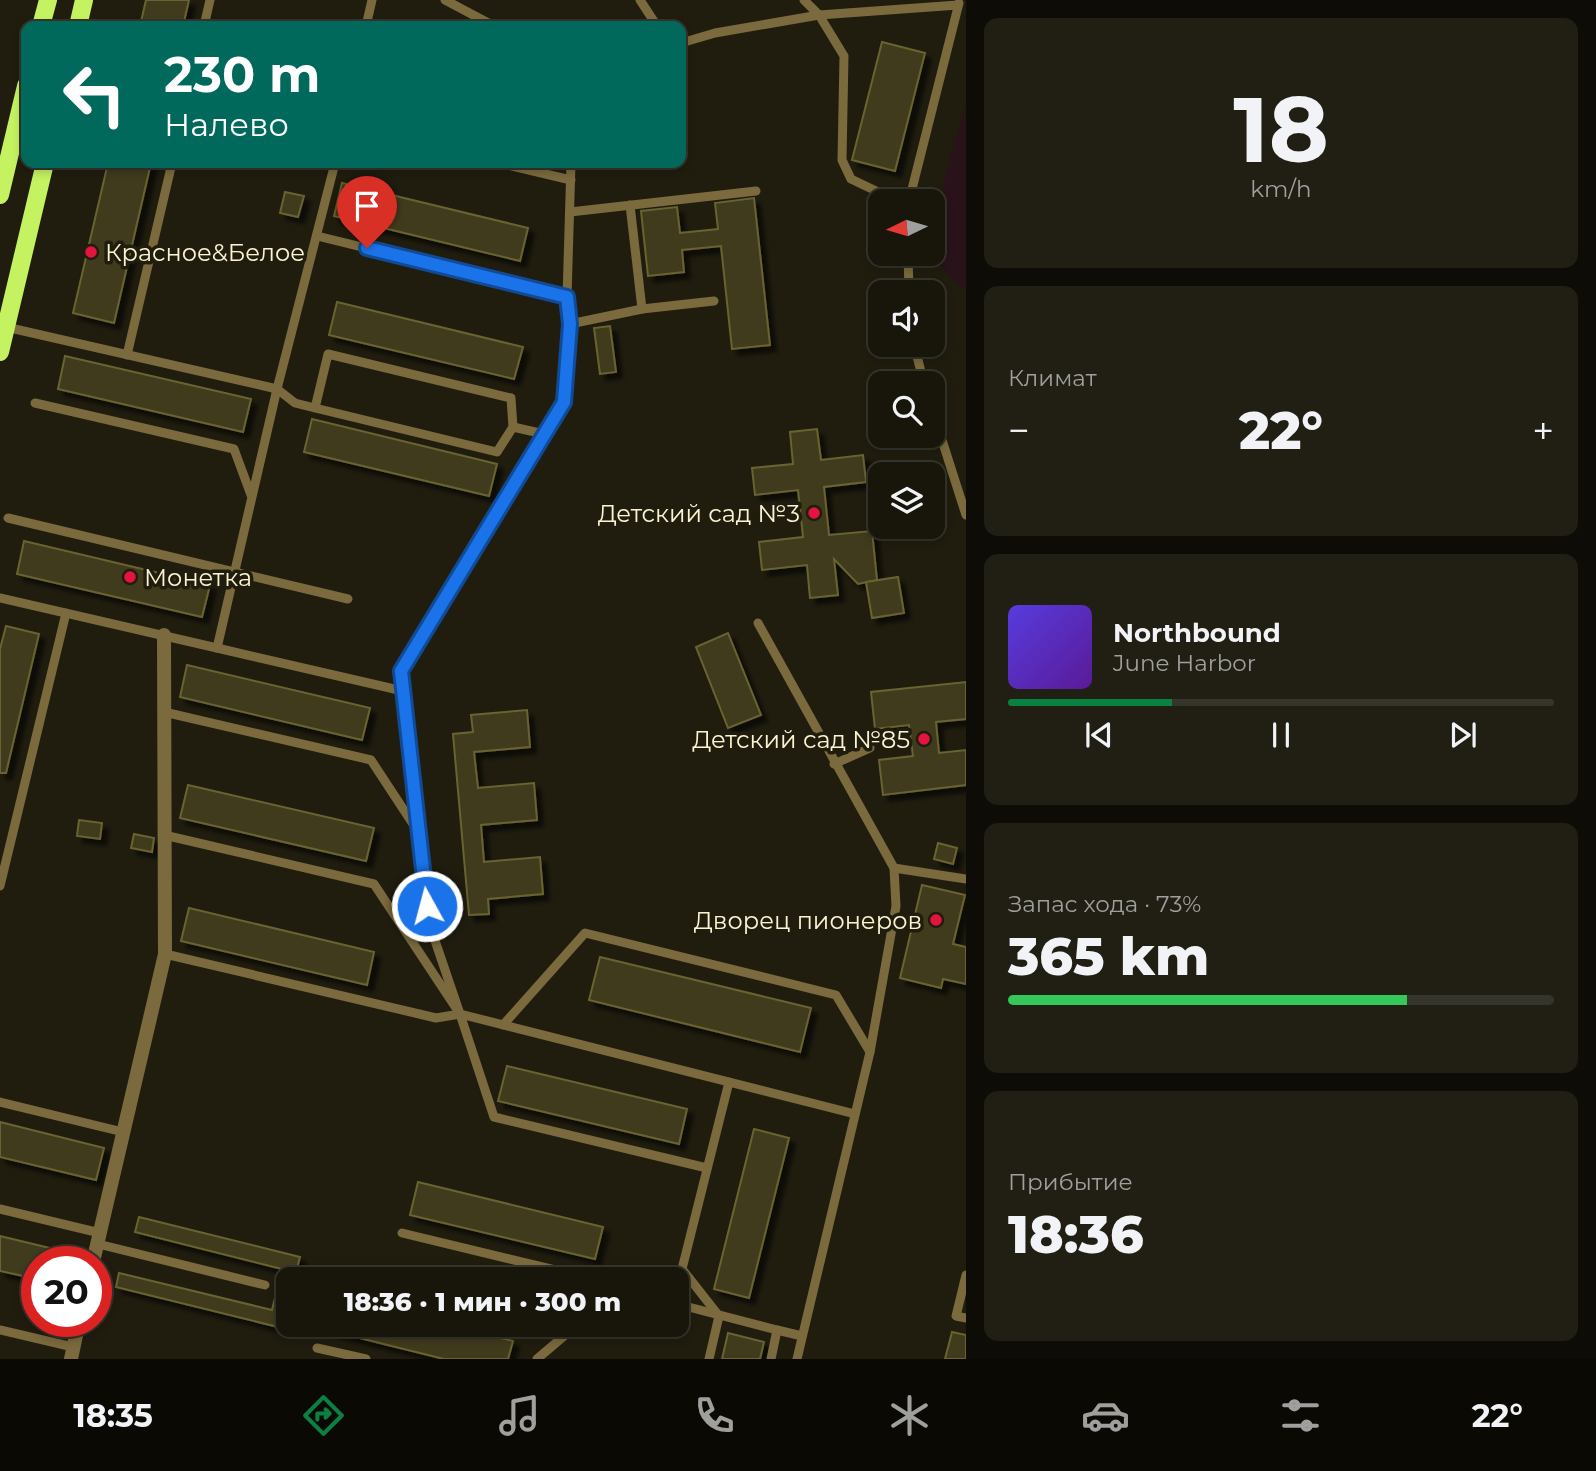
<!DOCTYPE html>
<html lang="ru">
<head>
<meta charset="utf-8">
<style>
  :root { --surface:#18160b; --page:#211f14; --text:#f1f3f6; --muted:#9f9f9d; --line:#36352c; --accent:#0b8043 }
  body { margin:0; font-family:Montserrat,sans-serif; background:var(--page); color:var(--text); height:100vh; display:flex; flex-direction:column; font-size:26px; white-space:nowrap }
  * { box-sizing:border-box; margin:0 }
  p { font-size:23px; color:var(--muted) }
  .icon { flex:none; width:38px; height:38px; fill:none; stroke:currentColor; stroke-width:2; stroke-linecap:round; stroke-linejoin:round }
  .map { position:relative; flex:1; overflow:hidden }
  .drawer { display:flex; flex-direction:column; gap:18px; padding:18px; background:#0d0c06; width:630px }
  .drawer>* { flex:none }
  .top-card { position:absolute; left:21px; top:21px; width:665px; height:147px; border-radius:14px; box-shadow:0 4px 10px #0003,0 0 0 2px var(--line); background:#00695c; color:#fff; overflow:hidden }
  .needle { width:46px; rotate:265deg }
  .controls { position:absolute; left:868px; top:189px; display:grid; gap:14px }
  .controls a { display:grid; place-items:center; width:77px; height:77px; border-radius:14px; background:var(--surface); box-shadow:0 4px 10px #0003,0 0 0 2px var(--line); font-size:35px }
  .speed { position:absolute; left:21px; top:1246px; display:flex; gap:14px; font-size:35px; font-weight:700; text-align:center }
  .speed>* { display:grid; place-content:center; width:91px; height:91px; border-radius:50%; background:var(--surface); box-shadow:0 4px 10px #0003,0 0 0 2px var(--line); line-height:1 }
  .speed .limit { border:10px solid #d22; background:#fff; color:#111 }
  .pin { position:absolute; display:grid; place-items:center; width:60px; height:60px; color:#fff; margin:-72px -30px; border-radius:50% 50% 50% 0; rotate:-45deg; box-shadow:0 0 7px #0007 }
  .pin .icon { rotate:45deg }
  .me { position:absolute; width:77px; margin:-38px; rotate:353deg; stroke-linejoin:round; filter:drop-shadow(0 0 5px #0008) }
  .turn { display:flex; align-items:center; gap:24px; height:147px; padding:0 28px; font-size:32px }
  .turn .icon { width:91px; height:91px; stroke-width:2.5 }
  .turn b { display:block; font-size:49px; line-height:60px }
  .big { font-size:52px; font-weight:800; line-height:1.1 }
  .drawer .widget { flex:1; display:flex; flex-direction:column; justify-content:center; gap:10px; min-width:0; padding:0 24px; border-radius:14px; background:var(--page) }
  .drawer .dial { align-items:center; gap:0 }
  .dial b { font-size:91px; line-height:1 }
  .song { display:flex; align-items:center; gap:21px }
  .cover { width:84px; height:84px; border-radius:10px; background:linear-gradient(135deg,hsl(250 70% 55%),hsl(270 70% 35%)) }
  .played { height:7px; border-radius:4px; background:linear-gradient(90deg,var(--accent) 30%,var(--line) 30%) }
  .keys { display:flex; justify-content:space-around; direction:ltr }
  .heat { display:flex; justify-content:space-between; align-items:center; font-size:38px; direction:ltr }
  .charge { height:10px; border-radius:5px; background:linear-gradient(90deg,#34c759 73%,var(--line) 0) }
  .trip { position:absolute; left:276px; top:1267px; width:413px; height:70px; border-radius:14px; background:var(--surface); box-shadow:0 4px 10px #0003,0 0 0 2px var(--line); font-weight:800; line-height:70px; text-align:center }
  .menu { display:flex; height:112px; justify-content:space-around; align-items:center; background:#0a0904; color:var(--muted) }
  .menu .icon { width:49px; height:49px }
  .menu .current { color:var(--accent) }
  .menu b { font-size:32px; color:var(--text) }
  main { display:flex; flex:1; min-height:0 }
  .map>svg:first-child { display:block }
  .green { fill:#29121a }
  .building { fill:#3f3b1c; stroke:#696330; stroke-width:2; filter:url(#shadow) }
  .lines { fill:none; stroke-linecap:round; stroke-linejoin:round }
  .lane { stroke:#7b6a3d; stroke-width:9 }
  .street { stroke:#7b6a3d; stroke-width:14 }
  .primary { stroke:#c4f261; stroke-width:18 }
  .route-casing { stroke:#114b97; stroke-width:18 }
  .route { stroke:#1a73e8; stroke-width:12 }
  .poi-dot { fill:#e5133f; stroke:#201d0f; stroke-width:2.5 }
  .labels { text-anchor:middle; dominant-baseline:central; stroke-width:7; stroke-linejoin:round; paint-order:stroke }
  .poi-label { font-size:24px; fill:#fbf3d1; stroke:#201d0f; text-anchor:end }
</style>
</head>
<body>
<main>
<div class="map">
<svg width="966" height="1359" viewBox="0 0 966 1359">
  <defs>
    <filter id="shadow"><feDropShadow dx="6" dy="6" stdDeviation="2" flood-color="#0009"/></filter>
  </defs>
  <rect width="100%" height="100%" fill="#201d0f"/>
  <path class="green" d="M966,104V289C954,282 942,272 937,258C927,227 957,138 966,104Z"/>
  <g class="building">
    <polygon points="146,0 189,0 183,26 140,26"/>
    <polygon points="882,42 925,53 895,171 852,160"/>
    <polygon points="108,163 151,163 114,323 73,313"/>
    <polygon points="342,183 528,228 520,261 334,216"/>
    <polygon points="285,192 304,196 298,217 280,213"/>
    <polygon points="754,198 770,345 732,349 721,246 682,250 684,272 648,276 641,211 677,207 680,233 718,229 715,203"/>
    <polygon points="337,302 523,347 514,379 329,335"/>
    <polygon points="610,326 616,372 600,374 594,328"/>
    <polygon points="65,356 251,399 243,432 58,389"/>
    <polygon points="312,419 497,464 489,496 304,452"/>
    <polygon points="817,429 821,460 863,455 866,482 824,487 829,535 872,531 877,580 858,584 834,559 838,595 810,598 807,565 762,570 759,542 803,537 798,490 755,495 752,468 793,464 790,432"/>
    <polygon points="24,541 210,585 202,617 17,574"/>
    <polygon points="898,577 904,613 872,618 866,582"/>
    <polygon points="6,626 39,634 6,773 0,773 0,649"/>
    <polygon points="728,633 761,715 728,728 696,647"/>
    <polygon points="187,665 370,708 362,740 180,697"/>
    <polygon points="966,682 966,719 936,722 939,753 966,750 966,785 883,795 879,760 913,756 909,725 875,729 871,692"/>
    <polygon points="527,710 530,747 474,752 478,788 534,783 537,820 481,825 484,862 540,857 543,894 488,899 489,914 469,915 453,734 473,732 471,715"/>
    <polygon points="188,785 374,828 366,861 180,818"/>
    <polygon points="79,820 102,823 100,839 77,836"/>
    <polygon points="134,834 154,838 152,852 131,848"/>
    <polygon points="938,843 957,848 953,864 934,859"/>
    <polygon points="922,885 965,895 953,944 966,947 966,984 943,979 941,988 900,978"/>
    <polygon points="189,908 374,952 367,985 181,941"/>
    <polygon points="600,957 811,1008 800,1052 589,1000"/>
    <polygon points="507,1066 687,1109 679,1144 498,1101"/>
    <polygon points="0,1122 104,1148 96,1180 0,1157"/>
    <polygon points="754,1129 789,1138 749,1298 714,1289"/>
    <polygon points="418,1182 603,1227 595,1259 410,1215"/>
    <polygon points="139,1217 300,1257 294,1279 289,1279 289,1302 282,1328 116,1287 119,1273 272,1310 282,1269 135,1232"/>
    <polygon points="0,1236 83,1256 82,1262 37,1262 37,1279 0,1271"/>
    <polygon points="327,1325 446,1325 513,1341 508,1359 444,1359 327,1330"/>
    <polygon points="952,1332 966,1335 966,1359 945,1359"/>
    <polygon points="728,1333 764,1342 760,1359 722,1359"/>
  </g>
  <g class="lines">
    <g class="lane">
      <polyline points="445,0 494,26"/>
      <polyline points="640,0 657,26"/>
      <polyline points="804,0 819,15 844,56 842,160 851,179 897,201"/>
      <polyline points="204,26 210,0"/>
      <polyline points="366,26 372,0"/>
      <polyline points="681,43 715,33 819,15 958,5"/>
      <polyline points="499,163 571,180"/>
      <polyline points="909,201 959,3"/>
      <polyline points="630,205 642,309"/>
      <polyline points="570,212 756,191"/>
      <polyline points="317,236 567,297"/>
      <polyline points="908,254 909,292"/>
      <polyline points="570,324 642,309 714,301"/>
      <polyline points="914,345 924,383"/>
      <polyline points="127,355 172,163"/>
      <polyline points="35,403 234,449 251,495"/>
      <polyline points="315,408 328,354 511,398 513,427 497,452 315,408 295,403 277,389 335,163"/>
      <polyline points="933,412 966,515"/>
      <polyline points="513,427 544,434"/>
      <polyline points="8,518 348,599"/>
      <polyline points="0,598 217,648 277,389 6,327"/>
      <polyline points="758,623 894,868 896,906 870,1052 797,1359"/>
      <polyline points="217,648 403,691"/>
      <polyline points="164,712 371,760 415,827"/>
      <polyline points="834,764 870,748"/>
      <polyline points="164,835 374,884 460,1014 855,1114"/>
      <polyline points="894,868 966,879"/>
      <polyline points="0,886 66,613"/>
      <polyline points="165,954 436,1018 460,1014 494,1117 707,1168"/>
      <polyline points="460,1014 428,920 401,671 563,402 570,324 567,297 571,163"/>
      <polyline points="503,1025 585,933 836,995 870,1052"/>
      <polyline points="0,1102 123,1132"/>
      <polyline points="0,1209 100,1233"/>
      <polyline points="402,1233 593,1279"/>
      <polyline points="98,1244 265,1285"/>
      <polyline points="966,1275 956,1316 966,1318"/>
      <polyline points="677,1304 777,1330 771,1359"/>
      <polyline points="0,1330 73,1347"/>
      <polyline points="777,1330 802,1336"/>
      <polyline points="317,1348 366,1359"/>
      <polyline points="537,1359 577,1325"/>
      <polyline points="709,1359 719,1316 682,1269 729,1082"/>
    </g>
    <g class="street">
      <polyline points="93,1262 165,954 164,635"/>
      <polyline points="71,1359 79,1321"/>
    </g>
    <g class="primary">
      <polyline points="41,26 48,0"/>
      <polyline points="78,26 84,0"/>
      <polyline points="0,195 26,86"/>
      <polyline points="0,352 45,163"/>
    </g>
  </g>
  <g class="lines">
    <defs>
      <polyline id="route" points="367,248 567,297 570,324 564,402 401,671 427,906"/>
    </defs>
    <use href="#route" class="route-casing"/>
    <use href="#route" class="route"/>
  </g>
  <g class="poi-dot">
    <circle cx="91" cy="252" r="7"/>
    <circle cx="814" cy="513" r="7"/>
    <circle cx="130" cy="577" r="7"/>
    <circle cx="924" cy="739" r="7"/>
    <circle cx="936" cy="920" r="7"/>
  </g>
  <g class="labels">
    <g class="poi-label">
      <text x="105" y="252" text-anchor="start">Красное&amp;Белое</text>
      <text x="800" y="513">Детский сад №3</text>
      <text x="144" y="577" text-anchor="start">Монетка</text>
      <text x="910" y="739">Детский сад №85</text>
      <text x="922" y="920">Дворец пионеров</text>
    </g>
  </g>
</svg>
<div class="controls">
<a><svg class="needle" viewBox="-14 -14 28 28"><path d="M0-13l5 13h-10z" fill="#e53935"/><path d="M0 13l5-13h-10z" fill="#9f9f9d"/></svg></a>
<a><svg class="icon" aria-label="sound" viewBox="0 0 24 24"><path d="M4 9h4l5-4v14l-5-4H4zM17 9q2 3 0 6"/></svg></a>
<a><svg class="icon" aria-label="search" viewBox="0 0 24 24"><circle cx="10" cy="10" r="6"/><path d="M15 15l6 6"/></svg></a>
<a><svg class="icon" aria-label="layers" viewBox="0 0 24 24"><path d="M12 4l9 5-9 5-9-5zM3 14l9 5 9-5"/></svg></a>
</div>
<div class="speed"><div class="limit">20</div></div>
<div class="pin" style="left:367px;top:248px;background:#d93025"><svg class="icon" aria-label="arrive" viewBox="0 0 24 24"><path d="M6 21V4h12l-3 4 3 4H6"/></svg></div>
<svg class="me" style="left:427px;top:906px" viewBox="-20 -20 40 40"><circle r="17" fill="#1a73e8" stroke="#fff" stroke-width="3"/><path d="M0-11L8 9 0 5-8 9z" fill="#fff"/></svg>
<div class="trip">18:36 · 1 мин · 300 m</div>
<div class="top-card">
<div class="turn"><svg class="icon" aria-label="left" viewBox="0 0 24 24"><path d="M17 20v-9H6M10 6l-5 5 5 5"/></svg><div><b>230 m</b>Налево</div></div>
</div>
</div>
<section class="drawer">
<div class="widget dial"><b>18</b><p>km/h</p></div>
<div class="widget"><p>Климат</p>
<div class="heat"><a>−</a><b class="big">22°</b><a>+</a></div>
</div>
<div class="widget">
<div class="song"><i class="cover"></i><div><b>Northbound</b><p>June Harbor</p></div></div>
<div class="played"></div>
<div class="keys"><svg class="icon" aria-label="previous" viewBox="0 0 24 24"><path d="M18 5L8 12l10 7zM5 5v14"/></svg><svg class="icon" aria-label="pause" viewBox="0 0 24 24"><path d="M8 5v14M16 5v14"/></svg><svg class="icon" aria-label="next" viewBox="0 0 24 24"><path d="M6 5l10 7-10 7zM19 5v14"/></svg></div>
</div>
<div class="widget"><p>Запас хода · 73%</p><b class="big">365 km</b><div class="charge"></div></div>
<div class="widget"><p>Прибытие</p><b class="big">18:36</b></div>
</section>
</main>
<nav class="menu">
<b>18:35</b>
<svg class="icon current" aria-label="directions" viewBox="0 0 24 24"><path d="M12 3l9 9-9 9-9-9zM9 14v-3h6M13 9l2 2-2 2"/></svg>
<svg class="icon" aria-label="music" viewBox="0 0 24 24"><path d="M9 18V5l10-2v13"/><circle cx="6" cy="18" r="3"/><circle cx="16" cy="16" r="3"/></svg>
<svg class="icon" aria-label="phone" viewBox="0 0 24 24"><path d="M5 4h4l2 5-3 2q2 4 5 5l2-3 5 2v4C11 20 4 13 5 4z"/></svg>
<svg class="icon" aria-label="climate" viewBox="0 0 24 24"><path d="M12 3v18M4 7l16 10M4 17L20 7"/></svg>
<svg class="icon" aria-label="car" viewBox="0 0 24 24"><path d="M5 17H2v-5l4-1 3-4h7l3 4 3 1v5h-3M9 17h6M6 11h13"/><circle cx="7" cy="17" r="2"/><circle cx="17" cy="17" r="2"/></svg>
<svg class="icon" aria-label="filters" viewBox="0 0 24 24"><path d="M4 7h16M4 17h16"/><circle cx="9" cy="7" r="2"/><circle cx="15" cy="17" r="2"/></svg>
<b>22°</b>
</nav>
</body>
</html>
